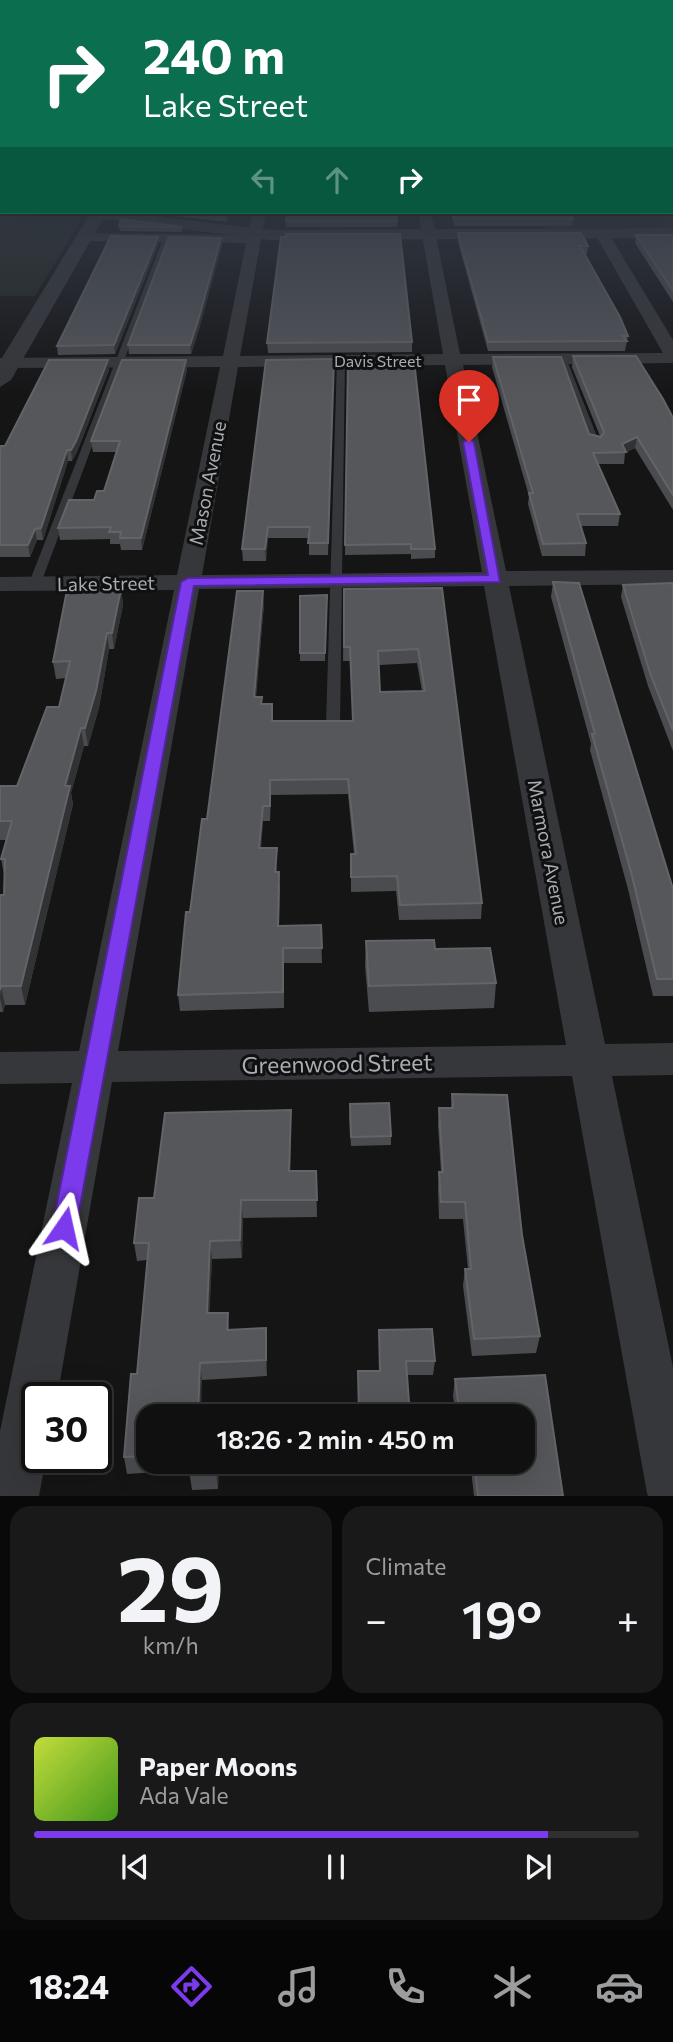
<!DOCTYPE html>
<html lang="en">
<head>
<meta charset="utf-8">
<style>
  :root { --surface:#101010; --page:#191919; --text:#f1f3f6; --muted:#9c9d9f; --line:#303030; --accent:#7c3aed }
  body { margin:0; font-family:Commissioner,sans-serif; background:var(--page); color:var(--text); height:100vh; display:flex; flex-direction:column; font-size:26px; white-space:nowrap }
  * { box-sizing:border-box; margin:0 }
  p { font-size:23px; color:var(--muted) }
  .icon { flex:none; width:38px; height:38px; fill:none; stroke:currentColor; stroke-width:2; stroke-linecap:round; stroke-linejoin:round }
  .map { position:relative; height:1496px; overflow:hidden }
  .details { display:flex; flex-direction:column; gap:10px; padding:10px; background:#090909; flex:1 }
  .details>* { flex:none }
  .banner { position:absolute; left:0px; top:0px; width:674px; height:214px; box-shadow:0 7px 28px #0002,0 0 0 2px var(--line); background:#0b6e4f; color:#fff; overflow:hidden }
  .speed { position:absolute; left:21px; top:1382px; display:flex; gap:14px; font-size:35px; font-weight:700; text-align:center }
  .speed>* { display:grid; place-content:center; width:91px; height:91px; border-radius:50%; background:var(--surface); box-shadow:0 7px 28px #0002,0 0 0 2px var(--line); line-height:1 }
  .speed .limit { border:4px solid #111; border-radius:10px; background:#fff; color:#111 }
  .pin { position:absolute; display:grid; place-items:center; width:60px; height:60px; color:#fff; margin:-72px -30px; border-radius:50% 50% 50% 0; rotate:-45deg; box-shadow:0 0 7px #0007 }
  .pin .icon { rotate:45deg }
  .me { position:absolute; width:77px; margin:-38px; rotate:11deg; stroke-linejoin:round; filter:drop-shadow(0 0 5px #0008) }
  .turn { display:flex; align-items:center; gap:24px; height:147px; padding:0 28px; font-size:32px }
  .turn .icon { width:91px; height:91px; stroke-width:2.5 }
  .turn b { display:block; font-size:49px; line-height:60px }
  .lanes { display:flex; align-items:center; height:66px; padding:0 28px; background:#0003; justify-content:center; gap:35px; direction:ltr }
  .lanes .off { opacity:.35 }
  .big { font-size:52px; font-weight:600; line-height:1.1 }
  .details .widget { flex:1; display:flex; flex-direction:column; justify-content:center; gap:10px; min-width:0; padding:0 24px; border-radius:21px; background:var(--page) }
  .details .dial { align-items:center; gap:0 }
  .dial b { font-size:91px; line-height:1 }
  .song { display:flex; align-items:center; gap:21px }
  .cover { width:84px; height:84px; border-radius:10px; background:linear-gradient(135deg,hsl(70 70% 55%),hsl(100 70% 35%)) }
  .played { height:7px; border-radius:4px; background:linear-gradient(90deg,var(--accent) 85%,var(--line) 85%) }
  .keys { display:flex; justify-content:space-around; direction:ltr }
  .heat { display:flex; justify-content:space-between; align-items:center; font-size:38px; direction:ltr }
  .details .tiles { flex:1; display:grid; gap:10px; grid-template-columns:1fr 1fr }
  .widget:last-child { grid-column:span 2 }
  .trip { position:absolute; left:136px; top:1404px; width:399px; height:70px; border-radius:21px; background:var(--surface); box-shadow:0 7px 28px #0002,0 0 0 2px var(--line); font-weight:600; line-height:70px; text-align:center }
  .tabs { display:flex; height:112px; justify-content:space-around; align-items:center; background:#060606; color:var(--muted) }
  .tabs .icon { width:49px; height:49px }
  .tabs .on { color:var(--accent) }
  .tabs b { font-size:32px; color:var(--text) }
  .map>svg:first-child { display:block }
  .green { fill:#212821 }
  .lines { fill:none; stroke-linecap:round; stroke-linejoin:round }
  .service { fill:#36373a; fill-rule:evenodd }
  .minor { fill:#36373a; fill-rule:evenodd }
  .tertiary { fill:#36373a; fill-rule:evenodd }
  .wall { fill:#4b4c50; fill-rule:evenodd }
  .shaded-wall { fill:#313234 }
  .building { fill:#55575a; stroke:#626468; stroke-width:2; fill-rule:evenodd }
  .route { fill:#7c3aed; stroke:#51269a; stroke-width:2 }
  .labels { text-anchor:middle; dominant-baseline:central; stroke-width:6; stroke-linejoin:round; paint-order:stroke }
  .far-street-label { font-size:16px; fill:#a8aeb4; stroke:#101011 }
  .street-label { font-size:19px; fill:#a8aeb4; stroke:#101011 }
  .near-street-label { font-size:23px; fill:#a8aeb4; stroke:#101011 }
</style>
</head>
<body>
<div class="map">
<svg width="673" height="1496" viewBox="0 0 673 1496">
  <rect width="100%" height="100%" fill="#151516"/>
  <g class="green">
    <polygon points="672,202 673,232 548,233 537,212 672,212"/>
    <polygon points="0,204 2,212 58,212 83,217 35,296 0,296"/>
  </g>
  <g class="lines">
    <g class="service">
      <polygon points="167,235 170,237 41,583 39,585 31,585 29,583 164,237"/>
      <polygon points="559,356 566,358 600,444 598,446 590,444"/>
      <polygon points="341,357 345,360 340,724 333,728 326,724 337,360"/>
    </g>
    <path class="minor" d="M253,212H266L240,356L443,354L418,212H431L460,354L663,353L595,234L602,230L609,234L673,340V363L463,365L506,571L673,570V584L509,586L605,1044L673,1043V1075L612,1076L673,1367V1496H648L647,1493L572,1076L112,1082L57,1398H37V1458H46L39,1496H0V1431L72,1083L0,1084V1052L79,1051L174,590L0,591V577L177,575L220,367L0,368V358L223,356L246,243L83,241L76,237L83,233L248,235ZM445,365L482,572L202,575L238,367ZM484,586L566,1045L118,1051L199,589Z"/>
    <g class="tertiary">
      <rect x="0" y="195" width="2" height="10"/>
      <polygon points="75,212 121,212 271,230 673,228 673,238 271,240 103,219 11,380 0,387 0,361 88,217"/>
    </g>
  </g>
  <g class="wall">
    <polygon points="141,212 230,212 227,222"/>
    <polygon points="451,212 569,212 573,219 572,226 454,226"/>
    <rect x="286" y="221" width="111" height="6"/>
    <polygon points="119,226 182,227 182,232 120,231"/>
    <polygon points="458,233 588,246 587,254 585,254 628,336 625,351 488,351 458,242"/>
    <polygon points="636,235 673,235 673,302 635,243"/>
    <polygon points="158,237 158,245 115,354 58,355 57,346"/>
    <polygon points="222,245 199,329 191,354 129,354 128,345"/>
    <polygon points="412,342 412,352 268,353 267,343"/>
    <polygon points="573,356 673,418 673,510 635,448 625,453 624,464 598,464 620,514 618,526 581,526 586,543 585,556 542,556 528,504 529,496 492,367 493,357 589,434 600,436 572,367"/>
    <polygon points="334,359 328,555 309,555 309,538 268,538 266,561 243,561 242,549"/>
    <polygon points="186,360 187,370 142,550 121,550 120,544 110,544 110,539 60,540 58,528 104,491 116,452 93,452 91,441"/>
    <polygon points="348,360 435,549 435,558 411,559 411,554 345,555"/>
    <polygon points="109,370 77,452 72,461 68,461 43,540 37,540 30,557 0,557 0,449 5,446"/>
    <polygon points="553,582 673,889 673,996 653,996 628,889 590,750 591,744 551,597"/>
    <polygon points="673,583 673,751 648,686 621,597 623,585"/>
    <path d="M442,588L482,903L481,919L399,920L396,891L351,892V854H354L348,794L271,795L270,821H263L261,848L277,863V872L280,887L279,926L321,925L322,963H284V1008L180,1011L178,995L207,819L264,604L256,697H262V704L273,721H353L350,661H343L344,589ZM417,663L422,691L380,692L379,665Z"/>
    <polygon points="121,589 123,605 114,649 109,649 99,708 88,746 84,746 71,793 73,804 25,1005 5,1005 3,1012 0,1012 0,895 4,895 4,874 1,859 7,840 0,840 0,786 17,786 59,707 66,678 56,679 53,662"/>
    <polygon points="327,595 325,661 300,661 300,596"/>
    <polygon points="366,941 435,949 496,983 494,1008 369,1012 365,966"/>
    <polygon points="452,1094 522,1235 540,1336 536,1353 472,1356 463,1286 465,1269 468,1269 463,1219 439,1219 438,1189 439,1172 441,1172 438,1125 439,1108 451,1108"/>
    <polygon points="291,1110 290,1171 316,1171 317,1217 243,1218 242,1258 212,1259 209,1313 228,1313 229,1330 266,1328 267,1376 202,1380 149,1416 149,1461 219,1461 218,1489 192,1490 189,1470 127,1474 124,1457 137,1374 147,1260 137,1261 134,1243 154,1198"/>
    <polygon points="349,1113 391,1136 391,1145 351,1146"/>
    <polygon points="379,1330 435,1361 433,1375 407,1375 410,1416 358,1416 358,1371 379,1371"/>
    <polygon points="545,1375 563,1496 474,1496 470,1461 523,1461 523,1416 456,1416 453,1396 455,1379"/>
  </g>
  <g class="shaded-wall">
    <polygon points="227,212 230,212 227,222 226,214"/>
    <polygon points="158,237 158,245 115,354 114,345"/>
    <polygon points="221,238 222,245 199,329 191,354 190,345"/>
    <polygon points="108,360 109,370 77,452 72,461 71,450"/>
    <polygon points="186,360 187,370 142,550 141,538"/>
    <polygon points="637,437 635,448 625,453 622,444"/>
    <polygon points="67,450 68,461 43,540 41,528"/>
    <polygon points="268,527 268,538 266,561 265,549"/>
    <polygon points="35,529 37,540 30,557 28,545"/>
    <polygon points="121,589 123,605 114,649 112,633"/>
    <polygon points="263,591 264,604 254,712 254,697"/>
    <polygon points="107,633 109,649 99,708 88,746 85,728"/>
    <polygon points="81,728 84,746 71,793 73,804 25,1005 21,986 65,786"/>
    <polygon points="263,806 263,821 260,864 259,848"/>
    <polygon points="277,848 277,863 275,887 275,872"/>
    <polygon points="1,986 5,1005 3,1012 0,998"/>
    <polygon points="291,1110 291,1128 290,1189 289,1171"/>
    <polygon points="241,1200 243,1218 242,1258 240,1240"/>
    <polygon points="210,1241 212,1259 209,1331 207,1313"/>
    <polygon points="266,1328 267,1346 267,1376 266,1360"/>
    <polygon points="200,1363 202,1380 201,1416 198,1416"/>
    <polygon points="217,1461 219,1461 218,1489 216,1472"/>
  </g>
  <g class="building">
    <polygon points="287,212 396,212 397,221 286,221"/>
    <polygon points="452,212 569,212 573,219 454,219"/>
    <polygon points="121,219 182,227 119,226"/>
    <polygon points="458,233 581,233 588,246 580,246 620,317 628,336 623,336 627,341 488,342"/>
    <polygon points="286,234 400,234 412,342 267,343 281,237 286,237"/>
    <polygon points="636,235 673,235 673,291"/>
    <polygon points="111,236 158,237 114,345 57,346"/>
    <polygon points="169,237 221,238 198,321 190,345 128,345"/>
    <polygon points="573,356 636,356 663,399 673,418 673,495 637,437 622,444 626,452 593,453 620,514 577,514 586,543 543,544 529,493 533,493 493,357 561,357 589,434 601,437 604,432"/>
    <polygon points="334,359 328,543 308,543 310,527 268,527 265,549 242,549 266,360"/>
    <polygon points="49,360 108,360 76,441 71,450 67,450 41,528 35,529 28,545 0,545 0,449 1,446 5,446"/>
    <polygon points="122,360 186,360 141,538 120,538 121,532 109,532 111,527 58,528 69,500 94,500 97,491 104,491 120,441 91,441"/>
    <polygon points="348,360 414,360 435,549 411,549 411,544 345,545"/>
    <polygon points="553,582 579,583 673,889 673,979 657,979 631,872 592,734 595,734"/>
    <polygon points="673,583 673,731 650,673 623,585"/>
    <path d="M442,588L482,903L400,905L397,876L351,877V854H356L348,779L270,780V806H263L259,848H277L275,872H279L278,926L321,925L322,948H283V992L178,995L186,912H190L202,819H207L237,591H263L254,697H262L261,704H272V721H353L350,647H344V589ZM418,649L425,691L380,692L378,651Z"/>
    <polygon points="121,589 112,633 107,633 96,691 85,728 81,728 65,786 70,786 21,986 1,986 0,990 0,895 4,895 5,859 1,859 12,821 0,821 0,786 17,786 47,707 59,707 70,661 53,662 67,590"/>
    <polygon points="327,595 325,653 300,653 300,596"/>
    <polygon points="434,940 435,949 490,948 496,983 369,986 366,941"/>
    <polygon points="452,1094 507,1095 522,1235 540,1336 474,1339 465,1269 471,1269 465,1202 441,1202 439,1172 443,1172 439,1108 453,1108"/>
    <polygon points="389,1103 391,1136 351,1137 350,1104"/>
    <polygon points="291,1110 289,1171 316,1171 317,1200 241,1200 240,1240 210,1241 207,1313 228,1313 227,1330 266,1328 266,1360 200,1363 198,1416 149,1416 149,1456 124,1457 131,1374 137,1374 149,1243 134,1243 139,1198 154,1198 165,1113"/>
    <polygon points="432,1329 435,1361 406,1361 410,1416 359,1416 358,1371 380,1371 379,1330"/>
    <polygon points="545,1375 563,1496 478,1496 474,1461 523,1461 523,1416 460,1416 455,1379"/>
    <polygon points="190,1461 217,1461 216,1472 189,1474"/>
  </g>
  <linearGradient id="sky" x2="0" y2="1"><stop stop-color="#0c0c0c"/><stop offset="0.47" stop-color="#353b47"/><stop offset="1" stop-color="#353b47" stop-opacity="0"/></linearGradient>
  <rect width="673" height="395" fill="url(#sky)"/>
  <polygon class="route" points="469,438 474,442 500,582 194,586 76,1228 73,1235 64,1238 56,1235 52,1228 181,582 188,578 488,575 463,442"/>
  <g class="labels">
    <g class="far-street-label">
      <text x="378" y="360">Davis Street</text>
    </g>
    <g class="street-label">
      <text transform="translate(207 483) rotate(-79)">Mason Avenue</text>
      <text transform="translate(106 583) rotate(-1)">Lake Street</text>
      <text transform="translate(549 852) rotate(79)">Marmora Avenue</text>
    </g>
    <g class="near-street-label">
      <text transform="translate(337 1063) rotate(-1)">Greenwood Street</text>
    </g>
  </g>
</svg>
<div class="speed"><div class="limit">30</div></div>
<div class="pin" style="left:469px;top:442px;background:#d93025"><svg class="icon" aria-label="arrive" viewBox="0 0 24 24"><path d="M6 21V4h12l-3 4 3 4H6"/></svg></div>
<svg class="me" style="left:64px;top:1228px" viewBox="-20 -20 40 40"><path d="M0-17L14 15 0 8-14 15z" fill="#7c3aed" stroke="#fff" stroke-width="4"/></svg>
<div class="trip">18:26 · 2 min · 450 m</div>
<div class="banner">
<div class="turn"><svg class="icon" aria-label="right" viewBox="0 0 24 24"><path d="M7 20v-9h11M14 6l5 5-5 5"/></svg><div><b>240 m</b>Lake Street</div></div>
<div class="lanes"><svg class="icon off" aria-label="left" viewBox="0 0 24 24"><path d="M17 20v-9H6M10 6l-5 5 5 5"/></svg><svg class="icon off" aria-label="ahead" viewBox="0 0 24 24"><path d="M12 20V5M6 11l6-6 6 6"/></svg><svg class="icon" aria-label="right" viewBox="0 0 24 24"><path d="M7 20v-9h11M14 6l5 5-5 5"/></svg></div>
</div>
</div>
<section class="details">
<div class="tiles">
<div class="widget dial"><b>29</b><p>km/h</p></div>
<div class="widget"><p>Climate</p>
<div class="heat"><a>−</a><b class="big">19°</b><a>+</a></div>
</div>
<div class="widget">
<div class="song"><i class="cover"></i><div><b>Paper Moons</b><p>Ada Vale</p></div></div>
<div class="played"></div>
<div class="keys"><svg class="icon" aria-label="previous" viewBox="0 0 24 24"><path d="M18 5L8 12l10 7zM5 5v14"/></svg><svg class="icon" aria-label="pause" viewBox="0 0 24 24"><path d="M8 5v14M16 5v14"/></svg><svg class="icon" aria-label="next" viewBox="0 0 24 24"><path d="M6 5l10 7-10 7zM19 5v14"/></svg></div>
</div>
</div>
</section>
<nav class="tabs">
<b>18:24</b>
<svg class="icon on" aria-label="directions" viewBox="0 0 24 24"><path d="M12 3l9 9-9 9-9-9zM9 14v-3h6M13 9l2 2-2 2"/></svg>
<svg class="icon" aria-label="music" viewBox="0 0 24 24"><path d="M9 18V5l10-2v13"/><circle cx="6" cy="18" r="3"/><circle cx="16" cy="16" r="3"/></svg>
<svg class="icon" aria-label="phone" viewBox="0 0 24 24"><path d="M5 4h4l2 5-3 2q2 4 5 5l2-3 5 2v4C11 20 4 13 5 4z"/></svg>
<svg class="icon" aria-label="climate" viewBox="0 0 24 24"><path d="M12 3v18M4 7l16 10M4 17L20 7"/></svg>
<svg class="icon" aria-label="car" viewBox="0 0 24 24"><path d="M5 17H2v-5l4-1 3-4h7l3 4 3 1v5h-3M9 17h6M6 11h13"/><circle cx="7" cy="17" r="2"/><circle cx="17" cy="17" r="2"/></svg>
</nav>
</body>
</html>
